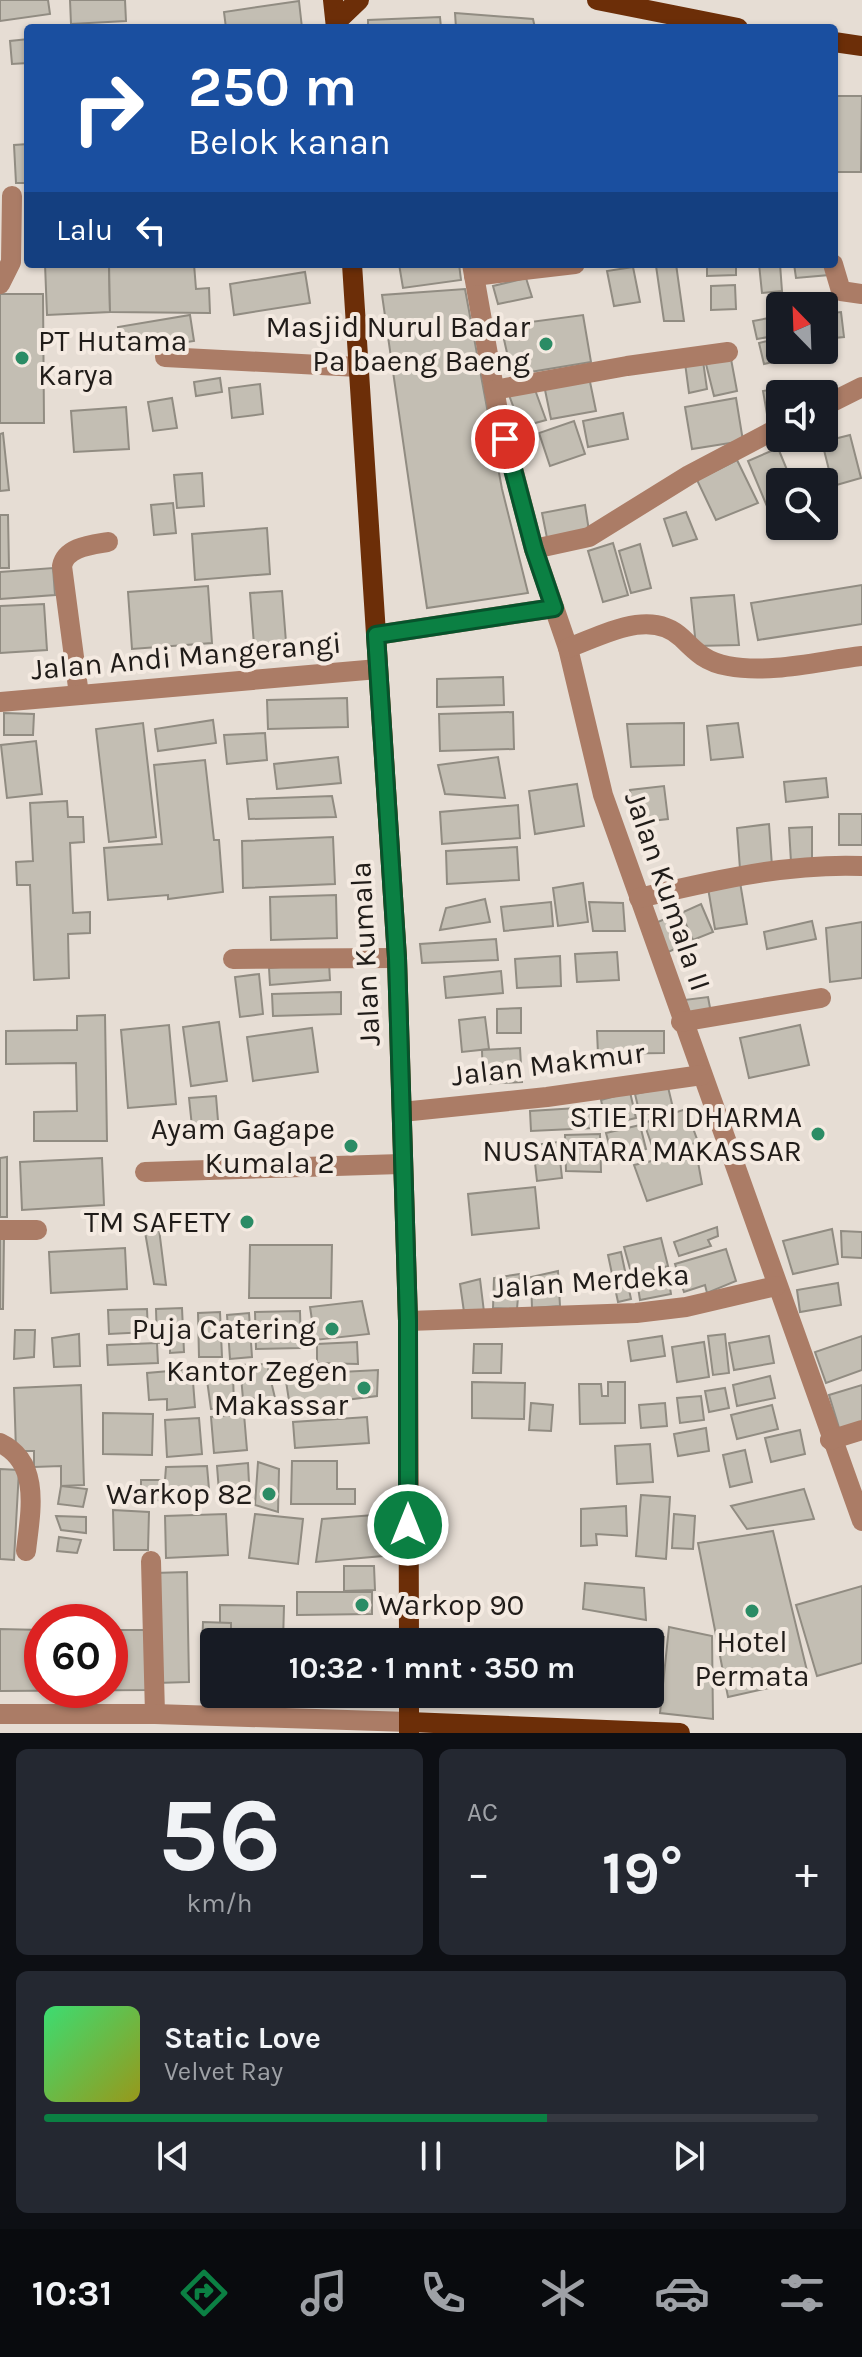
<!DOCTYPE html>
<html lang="id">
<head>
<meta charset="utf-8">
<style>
  :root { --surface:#171b24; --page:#242831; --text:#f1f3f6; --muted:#9ea1a6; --line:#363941; --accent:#0b8043 }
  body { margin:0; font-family:Karla,sans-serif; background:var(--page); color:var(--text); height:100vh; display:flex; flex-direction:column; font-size:30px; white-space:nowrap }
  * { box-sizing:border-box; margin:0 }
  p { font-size:26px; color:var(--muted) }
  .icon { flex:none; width:44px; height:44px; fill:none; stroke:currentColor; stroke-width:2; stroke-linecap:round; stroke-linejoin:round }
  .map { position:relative; height:1733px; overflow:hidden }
  .panel { display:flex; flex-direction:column; gap:16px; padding:16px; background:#0d0f14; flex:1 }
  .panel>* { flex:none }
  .banner { position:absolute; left:24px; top:24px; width:814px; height:244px; border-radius:8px; box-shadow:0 2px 6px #0004; background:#1a4fa0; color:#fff; overflow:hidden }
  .needle { width:52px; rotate:337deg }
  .controls { position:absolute; left:766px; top:292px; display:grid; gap:16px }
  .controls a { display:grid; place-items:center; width:72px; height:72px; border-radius:8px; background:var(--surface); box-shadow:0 2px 6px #0004; font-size:40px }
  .speed { position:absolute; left:24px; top:1604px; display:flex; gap:16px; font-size:40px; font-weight:700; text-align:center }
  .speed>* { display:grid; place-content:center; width:104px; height:104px; border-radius:50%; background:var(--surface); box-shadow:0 2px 6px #0004; line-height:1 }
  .speed .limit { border:12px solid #d22; background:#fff; color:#111 }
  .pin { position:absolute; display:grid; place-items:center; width:68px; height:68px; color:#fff; margin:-34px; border:4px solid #fff; border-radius:50%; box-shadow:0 2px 8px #0007 }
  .me { position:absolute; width:88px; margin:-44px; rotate:0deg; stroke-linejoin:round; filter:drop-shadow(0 0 6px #0008) }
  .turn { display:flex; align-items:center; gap:28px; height:168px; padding:0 32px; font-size:36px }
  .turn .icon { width:104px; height:104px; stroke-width:2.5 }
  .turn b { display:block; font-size:56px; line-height:68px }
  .then { display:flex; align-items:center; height:76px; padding:0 32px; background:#0003; gap:16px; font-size:30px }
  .big { font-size:60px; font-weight:700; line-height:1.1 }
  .panel .widget { flex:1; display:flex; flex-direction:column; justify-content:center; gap:12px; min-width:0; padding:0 28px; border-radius:12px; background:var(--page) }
  .panel .dial { align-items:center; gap:0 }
  .dial b { font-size:104px; line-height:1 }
  .song { display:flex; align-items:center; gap:24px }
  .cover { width:96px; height:96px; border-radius:12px; background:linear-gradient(135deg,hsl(140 70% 55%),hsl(60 70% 35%)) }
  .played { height:8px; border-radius:4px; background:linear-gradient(90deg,var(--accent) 65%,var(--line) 65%) }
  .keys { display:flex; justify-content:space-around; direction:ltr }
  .heat { display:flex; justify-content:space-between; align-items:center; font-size:44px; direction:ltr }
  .panel .tiles { flex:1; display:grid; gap:16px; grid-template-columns:1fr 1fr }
  .widget:last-child { grid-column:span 2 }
  .trip { position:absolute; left:200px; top:1628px; width:464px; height:80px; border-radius:8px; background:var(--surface); box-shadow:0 2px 6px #0004; font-weight:700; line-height:80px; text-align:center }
  .dock { display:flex; height:128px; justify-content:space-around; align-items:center; background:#090b0e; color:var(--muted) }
  .dock .icon { width:56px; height:56px }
  .dock .on { color:var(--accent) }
  .dock b { font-size:36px; color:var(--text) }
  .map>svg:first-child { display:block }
  .building { fill:#c3beb3; stroke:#918c82; stroke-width:2 }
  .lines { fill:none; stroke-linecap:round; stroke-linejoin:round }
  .minor { stroke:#ab7c66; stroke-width:20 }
  .major { stroke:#6c2e08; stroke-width:20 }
  .route-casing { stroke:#07532c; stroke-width:20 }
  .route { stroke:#0b8043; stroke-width:14 }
  .poi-dot { fill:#2b8c65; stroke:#f4eae1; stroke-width:3 }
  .labels { text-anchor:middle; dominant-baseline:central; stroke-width:8; stroke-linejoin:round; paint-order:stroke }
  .poi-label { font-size:30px; fill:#201c19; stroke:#f4eae1; text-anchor:end }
  .street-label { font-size:30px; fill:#201c19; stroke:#f4eae1 }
</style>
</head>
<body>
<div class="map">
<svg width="862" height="1733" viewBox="0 0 862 1733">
  <rect width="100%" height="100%" fill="#e6ddd4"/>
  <g class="building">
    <polygon points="0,0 48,0 50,14 0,21"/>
    <polygon points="70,0 125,0 126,21 71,24"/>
    <polygon points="299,1 302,28 226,28 224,12"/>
    <polygon points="455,13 533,19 535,28 456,28"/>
    <polygon points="440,17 441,28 368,28 368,20"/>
    <polygon points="28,39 28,63 12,64 10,41"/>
    <polygon points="834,96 862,96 861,172 834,172"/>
    <polygon points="28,144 28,183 16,183 14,145"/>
    <polygon points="45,264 109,264 110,312 47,315"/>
    <polygon points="109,264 194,264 196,289 209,288 210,313 110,312"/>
    <polygon points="399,264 459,264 461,280 403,288"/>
    <polygon points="676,264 684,321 664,321 656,266"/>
    <polygon points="707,264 736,264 736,275 707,276"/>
    <polygon points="759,264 780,264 782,291 762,293"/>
    <polygon points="794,264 828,264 829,275 796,278"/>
    <polygon points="633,267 640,302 614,306 607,271"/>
    <polygon points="305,272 310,303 234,315 230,284"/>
    <polygon points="526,278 532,297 498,304 493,286"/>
    <polygon points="735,285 736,309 711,310 711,286"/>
    <polygon points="465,289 502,489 528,593 427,608 382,295"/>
    <polygon points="0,294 43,294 44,423 0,423"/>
    <polygon points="841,312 844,337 824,339 824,314"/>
    <polygon points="190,315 194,341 121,352 118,327"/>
    <polygon points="583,315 591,362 512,375 501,326"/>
    <polygon points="780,316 780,335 757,339 753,321"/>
    <polygon points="780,338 780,350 801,350 803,355 764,364 759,343"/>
    <polygon points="731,359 737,391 714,396 706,364"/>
    <polygon points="703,361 707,389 689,393 685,363"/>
    <polygon points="589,377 596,411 551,419 544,385"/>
    <polygon points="220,378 222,392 196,396 194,382"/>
    <polygon points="260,384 263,414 232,418 229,388"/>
    <polygon points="801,384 803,394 780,394 780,412 767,414 763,391"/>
    <polygon points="534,387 546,420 521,427 509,395"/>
    <polygon points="172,398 177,428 153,431 148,402"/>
    <polygon points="736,398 743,441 692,449 685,407"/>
    <polygon points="126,407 129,449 74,452 71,411"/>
    <polygon points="623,413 628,439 588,447 583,421"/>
    <polygon points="574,421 585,454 550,466 539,433"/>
    <polygon points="3,433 9,490 0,491 0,434"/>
    <polygon points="850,435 861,478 833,486 822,442"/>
    <polygon points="778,448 792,482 780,482 780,507 769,511 748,461"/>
    <polygon points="737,460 758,503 716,520 697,480"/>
    <polygon points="202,473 204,506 177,508 174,475"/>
    <polygon points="173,503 176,533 154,535 151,505"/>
    <polygon points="585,505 589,531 547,538 542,513"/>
    <polygon points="686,512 697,539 673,546 664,519"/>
    <polygon points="0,515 8,515 9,568 0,568"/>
    <polygon points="267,528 270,574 195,580 192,534"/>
    <polygon points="613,543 628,595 603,602 588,551"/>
    <polygon points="640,544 651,588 631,593 619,551"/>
    <polygon points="53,568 55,595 0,599 0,572"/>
    <polygon points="862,585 862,624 758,640 751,603"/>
    <polygon points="208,586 212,643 132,649 128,592"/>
    <polygon points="282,591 286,642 254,645 250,593"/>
    <polygon points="734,595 739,645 696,646 691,598"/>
    <polygon points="44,604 47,650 0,653 0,606"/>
    <polygon points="503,677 504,705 437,707 437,679"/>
    <polygon points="347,698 348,727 268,729 267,700"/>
    <polygon points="513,712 514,749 440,751 439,714"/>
    <polygon points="4,713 34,714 33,735 4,735"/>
    <polygon points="213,720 216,743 158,751 155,729"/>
    <polygon points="143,723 156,837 109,842 96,729"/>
    <polygon points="684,723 684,765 631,767 627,724"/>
    <polygon points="738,723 743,757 711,760 707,726"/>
    <polygon points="265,733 267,760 227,764 224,735"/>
    <polygon points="36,741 42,794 7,798 1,745"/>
    <polygon points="338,757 341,783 277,789 274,764"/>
    <polygon points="498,757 505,798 445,794 438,765"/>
    <polygon points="205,760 214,840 219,840 223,892 168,899 168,895 108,900 104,848 162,844 154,765"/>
    <polygon points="826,778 828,797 786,802 784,782"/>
    <polygon points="577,784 584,826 535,834 529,791"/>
    <polygon points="664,786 668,819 634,823 630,790"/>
    <polygon points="332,796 336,817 249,819 247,799"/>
    <polygon points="67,801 68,817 83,817 84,842 70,843 73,913 90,912 90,933 68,934 69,978 34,980 30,885 17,885 16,862 33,861 30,803"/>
    <polygon points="518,805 520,838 442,844 440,812"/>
    <rect x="839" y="814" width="23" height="31"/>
    <polygon points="769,824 772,866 740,869 737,828"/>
    <polygon points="812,827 812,862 791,862 789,828"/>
    <polygon points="333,837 335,884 243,888 242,841"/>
    <polygon points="517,847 519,880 447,884 446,851"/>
    <polygon points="740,882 747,924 715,929 708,888"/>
    <polygon points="583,883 588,922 558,926 553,888"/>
    <polygon points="336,895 337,938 271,940 270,897"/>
    <polygon points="485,899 490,922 440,930 446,908"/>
    <polygon points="551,902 553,926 504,931 501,907"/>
    <polygon points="589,902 623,903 625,931 593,931"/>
    <polygon points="701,904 713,932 693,940 681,913"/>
    <polygon points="676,914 690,942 664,954 651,925"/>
    <polygon points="812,921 816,939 767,949 764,932"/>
    <polygon points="862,922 862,978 830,982 826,928"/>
    <polygon points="496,939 498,960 422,963 420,944"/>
    <polygon points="617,952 619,980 577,982 575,954"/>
    <polygon points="560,956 561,986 517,988 515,959"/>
    <polygon points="329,963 330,980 270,985 269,968"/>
    <polygon points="501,971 503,993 446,998 444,977"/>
    <polygon points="259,974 263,1014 240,1017 235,977"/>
    <polygon points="341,992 341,1014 273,1016 272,994"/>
    <polygon points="708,997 711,1013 687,1017 684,1000"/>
    <polygon points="521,1008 521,1033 497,1033 497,1009"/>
    <polygon points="105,1015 107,1141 34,1141 34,1112 77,1111 76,1063 6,1064 6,1031 77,1030 77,1016"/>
    <polygon points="485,1017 489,1049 462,1052 459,1020"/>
    <polygon points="219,1022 227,1081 191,1086 183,1027"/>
    <polygon points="169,1025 176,1104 128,1108 121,1030"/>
    <polygon points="800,1025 809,1065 749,1078 740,1038"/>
    <polygon points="312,1028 318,1072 253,1081 247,1037"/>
    <polygon points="597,1031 664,1031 664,1053 598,1054"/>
    <polygon points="520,1048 522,1082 483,1084 482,1050"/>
    <polygon points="668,1087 673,1108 640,1115 635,1094"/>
    <polygon points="630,1092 636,1118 607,1125 601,1100"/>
    <polygon points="216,1096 219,1133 193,1136 189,1098"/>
    <polygon points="593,1107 594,1128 531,1131 530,1111"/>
    <polygon points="686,1109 698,1142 656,1157 644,1123"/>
    <polygon points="640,1125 646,1149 612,1156 606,1133"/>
    <polygon points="600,1134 601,1172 566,1171 565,1135"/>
    <polygon points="558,1142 562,1178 537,1181 533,1145"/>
    <polygon points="696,1151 702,1184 647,1201 634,1165"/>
    <polygon points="7,1157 7,1217 0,1217 0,1158"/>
    <polygon points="102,1158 104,1205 22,1210 20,1162"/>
    <polygon points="535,1187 539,1228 472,1235 468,1194"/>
    <polygon points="717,1227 718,1236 708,1240 711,1246 679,1256 674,1242"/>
    <polygon points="159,1229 166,1285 154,1284 145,1232"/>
    <polygon points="832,1229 838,1264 793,1274 783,1241"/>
    <polygon points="841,1231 862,1232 862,1258 842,1257"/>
    <polygon points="0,1237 4,1237 3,1309 0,1309"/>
    <polygon points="661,1238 668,1266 632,1276 624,1247"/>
    <polygon points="250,1245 332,1245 331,1298 249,1298"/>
    <polygon points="125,1248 127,1289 51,1293 49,1252"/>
    <polygon points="726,1249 736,1281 707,1293 705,1285 684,1292 675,1264"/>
    <polygon points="621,1252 631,1299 618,1302 608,1255"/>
    <polygon points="558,1271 560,1306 532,1308 531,1277"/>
    <polygon points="520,1274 517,1309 493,1308 494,1278"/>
    <polygon points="668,1276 671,1294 640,1300 637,1281"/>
    <polygon points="480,1279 484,1312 464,1312 460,1284"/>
    <polygon points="838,1283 841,1305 800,1312 797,1290"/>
    <polygon points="362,1301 369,1334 315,1340 310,1307"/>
    <polygon points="182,1308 184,1352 170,1353 170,1342 157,1343 156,1309"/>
    <polygon points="147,1309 148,1332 109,1334 108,1310"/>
    <polygon points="300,1311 301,1348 256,1349 255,1312"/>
    <polygon points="220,1312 222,1357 199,1357 198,1313"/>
    <polygon points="249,1313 252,1357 230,1359 227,1315"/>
    <polygon points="15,1330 35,1330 34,1357 14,1359"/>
    <polygon points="79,1334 80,1366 54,1367 52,1338"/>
    <polygon points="725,1334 729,1373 713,1375 708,1336"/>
    <polygon points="662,1336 665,1356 631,1361 628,1341"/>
    <polygon points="769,1336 774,1363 734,1370 729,1343"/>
    <polygon points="862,1336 862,1370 826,1383 815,1352"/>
    <polygon points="357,1342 358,1364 317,1363 317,1344"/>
    <polygon points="704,1342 709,1377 677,1382 672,1347"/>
    <polygon points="157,1343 158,1363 108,1365 107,1345"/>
    <polygon points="474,1344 502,1344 501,1373 473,1373"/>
    <polygon points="267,1364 275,1398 243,1399 240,1365"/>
    <polygon points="192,1369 195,1407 167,1410 167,1399 149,1400 147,1373"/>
    <polygon points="378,1370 377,1396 290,1407 285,1375"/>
    <polygon points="206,1373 233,1373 234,1408 211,1409"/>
    <polygon points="770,1376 775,1398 737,1406 733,1385"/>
    <polygon points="472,1382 525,1383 524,1419 472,1418"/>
    <polygon points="608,1382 625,1382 625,1423 580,1424 579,1384 601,1384 602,1396 608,1396"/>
    <polygon points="81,1385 84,1485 61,1486 61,1466 34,1467 34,1451 16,1451 14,1388"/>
    <polygon points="862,1385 862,1425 840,1431 829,1395"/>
    <polygon points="725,1388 729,1408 709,1412 705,1391"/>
    <polygon points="701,1396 704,1420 680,1423 677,1398"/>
    <polygon points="531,1403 553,1405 551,1431 529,1430"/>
    <polygon points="665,1403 667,1426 641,1428 639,1405"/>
    <polygon points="772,1405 778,1429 737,1439 731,1415"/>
    <polygon points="103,1413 153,1414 152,1455 103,1454"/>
    <polygon points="244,1414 247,1450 214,1453 211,1417"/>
    <polygon points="367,1417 369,1443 295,1448 293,1422"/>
    <polygon points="199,1418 202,1454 167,1457 165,1420"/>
    <polygon points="706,1428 709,1451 678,1456 674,1434"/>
    <polygon points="800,1430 805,1454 771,1462 765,1438"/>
    <polygon points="650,1444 653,1482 617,1484 615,1446"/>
    <polygon points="745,1450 752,1482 730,1487 723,1455"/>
    <polygon points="292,1461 337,1461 337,1489 355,1489 355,1504 291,1504"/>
    <polygon points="258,1462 279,1469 278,1512 255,1505"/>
    <polygon points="248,1463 250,1503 220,1505 217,1466"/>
    <polygon points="207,1466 210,1501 141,1500 141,1480 165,1480 166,1467"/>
    <polygon points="0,1469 19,1470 14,1560 0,1559"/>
    <polygon points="61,1486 87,1489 83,1507 58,1504"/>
    <polygon points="804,1489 814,1519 747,1529 731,1506"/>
    <polygon points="641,1495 670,1497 666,1559 636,1556"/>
    <polygon points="626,1506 627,1536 596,1534 597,1545 581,1546 581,1509"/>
    <polygon points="113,1510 149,1512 148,1550 114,1550"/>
    <polygon points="226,1514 228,1555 166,1558 165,1516"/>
    <polygon points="255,1514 303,1519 298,1564 249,1558"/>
    <polygon points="387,1514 383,1556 316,1562 322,1519"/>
    <polygon points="674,1514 695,1516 693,1549 672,1548"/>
    <polygon points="56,1516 86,1517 86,1533 61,1530"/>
    <polygon points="773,1531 809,1679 728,1697 698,1543"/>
    <polygon points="59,1537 81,1540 77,1553 57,1551"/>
    <polygon points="344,1566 374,1566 375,1590 344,1591"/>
    <polygon points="187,1572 189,1682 156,1683 154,1573"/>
    <polygon points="585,1583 644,1588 646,1620 583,1609"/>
    <polygon points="862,1586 862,1663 817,1676 796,1605"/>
    <polygon points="297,1592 372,1592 372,1614 297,1615"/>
    <polygon points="220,1605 284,1606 283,1642 254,1642 254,1632 220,1632"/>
    <polygon points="203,1622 231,1623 231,1642 214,1642 214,1688 201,1686"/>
    <polygon points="669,1627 712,1636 713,1719 660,1713"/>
    <polygon points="0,1629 42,1630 42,1690 110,1690 110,1630 147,1630 148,1690 0,1691"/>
    <polygon points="491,1631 582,1637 582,1642 490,1642"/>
    <polygon points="623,1634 664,1637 659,1702 618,1699 618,1694 650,1694 650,1642 622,1642"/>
    <polygon points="487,1694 578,1694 578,1700"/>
  </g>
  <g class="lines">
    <g class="minor">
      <polyline points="472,264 498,411 534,549 568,648 603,795 862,1521"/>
      <polyline points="833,264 841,291 862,294"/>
      <polyline points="474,276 575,264"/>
      <polyline points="0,284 11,262 12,196"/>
      <polyline points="165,357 358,367"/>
      <polyline points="494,390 627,366 728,352"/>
      <polyline points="824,406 862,387"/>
      <polyline points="534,549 589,537 689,475 780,427"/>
      <polyline points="376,635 554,608"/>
      <path d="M568,648C602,636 650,607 682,638C697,653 706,662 728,666C770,674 819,661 862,656"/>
      <path d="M79,695L62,566C66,547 91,545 108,542"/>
      <polyline points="0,702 378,669"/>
      <path d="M639,898C712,881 786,863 862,866"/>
      <polyline points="233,959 397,958"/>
      <polyline points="681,1022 821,998"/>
      <polyline points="402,1112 547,1097 702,1075"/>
      <polyline points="145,1172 401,1164"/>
      <polyline points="0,1230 37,1230"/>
      <polyline points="408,1321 636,1313 686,1307 776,1286"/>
      <polyline points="830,1440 862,1430"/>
      <path d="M0,1443C42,1463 30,1514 26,1551"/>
      <polyline points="151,1561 155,1714"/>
      <polyline points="0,1714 155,1714 409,1722"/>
    </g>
    <g class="major">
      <polyline points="333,0 336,28"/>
      <polyline points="597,0 738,28"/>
      <polyline points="336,22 359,0"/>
      <polyline points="834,42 862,46"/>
      <polyline points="352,264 397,958 408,1321 409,1642"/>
      <polyline points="409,1722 680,1733"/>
      <polyline points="409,1733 409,1694"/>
    </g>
  </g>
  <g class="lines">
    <defs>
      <polyline id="route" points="408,1525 408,1321 397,958 376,635 554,608 534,549 505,439"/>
    </defs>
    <use href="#route" class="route-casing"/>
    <use href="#route" class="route"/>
  </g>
  <g class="poi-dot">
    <circle cx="546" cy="344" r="8"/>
    <circle cx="22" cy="358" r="8"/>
    <circle cx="818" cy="1134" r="8"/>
    <circle cx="351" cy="1146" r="8"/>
    <circle cx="247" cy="1222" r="8"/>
    <circle cx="332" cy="1329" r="8"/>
    <circle cx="364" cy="1388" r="8"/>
    <circle cx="269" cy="1494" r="8"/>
    <circle cx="362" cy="1605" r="8"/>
    <circle cx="752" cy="1611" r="8"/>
  </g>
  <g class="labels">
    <g class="poi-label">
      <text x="530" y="327">Masjid Nurul Badar<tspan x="530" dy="34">Pa baeng Baeng</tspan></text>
      <text x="38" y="341" text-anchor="start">PT Hutama<tspan x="38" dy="34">Karya</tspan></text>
      <text x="802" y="1117">STIE TRI DHARMA<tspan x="802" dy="34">NUSANTARA MAKASSAR</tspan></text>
      <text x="335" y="1129">Ayam Gagape<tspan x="335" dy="34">Kumala 2</tspan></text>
      <text x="231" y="1222">TM SAFETY</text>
      <text x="316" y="1329">Puja Catering</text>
      <text x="348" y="1371">Kantor Zegen<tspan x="348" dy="34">Makassar</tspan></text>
      <text x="253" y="1494">Warkop 82</text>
      <text x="378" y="1605" text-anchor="start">Warkop 90</text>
      <text x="752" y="1642" text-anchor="middle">Hotel<tspan x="752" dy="34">Permata</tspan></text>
    </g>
    <g class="street-label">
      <text transform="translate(186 656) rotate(-5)">Jalan Andi Mangerangi</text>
      <text transform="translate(668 891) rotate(71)">Jalan Kumala II</text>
      <text transform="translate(365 954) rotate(-93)">Jalan Kumala</text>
      <text transform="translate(548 1064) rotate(-7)">Jalan Makmur</text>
      <text transform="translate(591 1281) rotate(-4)">Jalan Merdeka</text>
    </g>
  </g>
</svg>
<div class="controls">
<a><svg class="needle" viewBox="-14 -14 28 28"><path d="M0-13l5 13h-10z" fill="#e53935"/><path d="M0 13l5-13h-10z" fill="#9ea1a6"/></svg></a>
<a><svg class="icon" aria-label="sound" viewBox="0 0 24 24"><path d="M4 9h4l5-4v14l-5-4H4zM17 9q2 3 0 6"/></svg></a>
<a><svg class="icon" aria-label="search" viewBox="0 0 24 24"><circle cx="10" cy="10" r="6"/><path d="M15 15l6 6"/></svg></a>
</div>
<div class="speed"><div class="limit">60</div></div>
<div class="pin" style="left:505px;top:439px;background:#d93025"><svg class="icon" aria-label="arrive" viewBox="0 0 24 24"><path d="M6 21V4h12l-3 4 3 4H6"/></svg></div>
<svg class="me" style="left:408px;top:1525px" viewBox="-20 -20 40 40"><circle r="17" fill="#0b8043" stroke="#fff" stroke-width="3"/><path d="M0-11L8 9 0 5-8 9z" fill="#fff"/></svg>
<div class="trip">10:32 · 1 mnt · 350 m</div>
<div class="banner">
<div class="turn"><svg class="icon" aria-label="right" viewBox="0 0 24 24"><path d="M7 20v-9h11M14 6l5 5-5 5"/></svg><div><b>250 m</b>Belok kanan</div></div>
<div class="then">Lalu<svg class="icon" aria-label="left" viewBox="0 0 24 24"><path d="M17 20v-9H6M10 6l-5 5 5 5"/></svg></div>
</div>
</div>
<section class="panel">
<div class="tiles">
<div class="widget dial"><b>56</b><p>km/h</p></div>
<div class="widget"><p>AC</p>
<div class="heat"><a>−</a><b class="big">19°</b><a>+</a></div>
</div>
<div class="widget">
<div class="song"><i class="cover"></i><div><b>Static Love</b><p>Velvet Ray</p></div></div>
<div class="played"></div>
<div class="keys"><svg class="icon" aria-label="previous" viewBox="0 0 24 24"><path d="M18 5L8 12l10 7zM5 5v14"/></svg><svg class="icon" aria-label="pause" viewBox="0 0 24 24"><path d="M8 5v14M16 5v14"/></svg><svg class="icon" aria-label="next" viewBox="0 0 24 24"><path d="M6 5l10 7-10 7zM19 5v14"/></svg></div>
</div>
</div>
</section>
<nav class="dock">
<b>10:31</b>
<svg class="icon on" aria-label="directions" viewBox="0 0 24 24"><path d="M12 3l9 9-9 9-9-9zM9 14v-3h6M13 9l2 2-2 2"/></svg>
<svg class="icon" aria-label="music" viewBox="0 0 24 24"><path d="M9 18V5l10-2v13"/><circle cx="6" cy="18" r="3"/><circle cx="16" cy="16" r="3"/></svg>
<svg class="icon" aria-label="phone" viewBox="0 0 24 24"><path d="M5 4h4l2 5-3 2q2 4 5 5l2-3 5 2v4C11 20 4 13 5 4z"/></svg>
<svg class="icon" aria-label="climate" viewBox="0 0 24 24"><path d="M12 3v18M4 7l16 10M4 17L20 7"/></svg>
<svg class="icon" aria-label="car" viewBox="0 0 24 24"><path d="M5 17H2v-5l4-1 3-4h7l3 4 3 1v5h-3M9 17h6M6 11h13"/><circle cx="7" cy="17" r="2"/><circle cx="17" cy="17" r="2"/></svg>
<svg class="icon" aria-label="filters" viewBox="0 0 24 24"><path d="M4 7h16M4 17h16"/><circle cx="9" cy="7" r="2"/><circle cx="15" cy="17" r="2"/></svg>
</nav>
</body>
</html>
